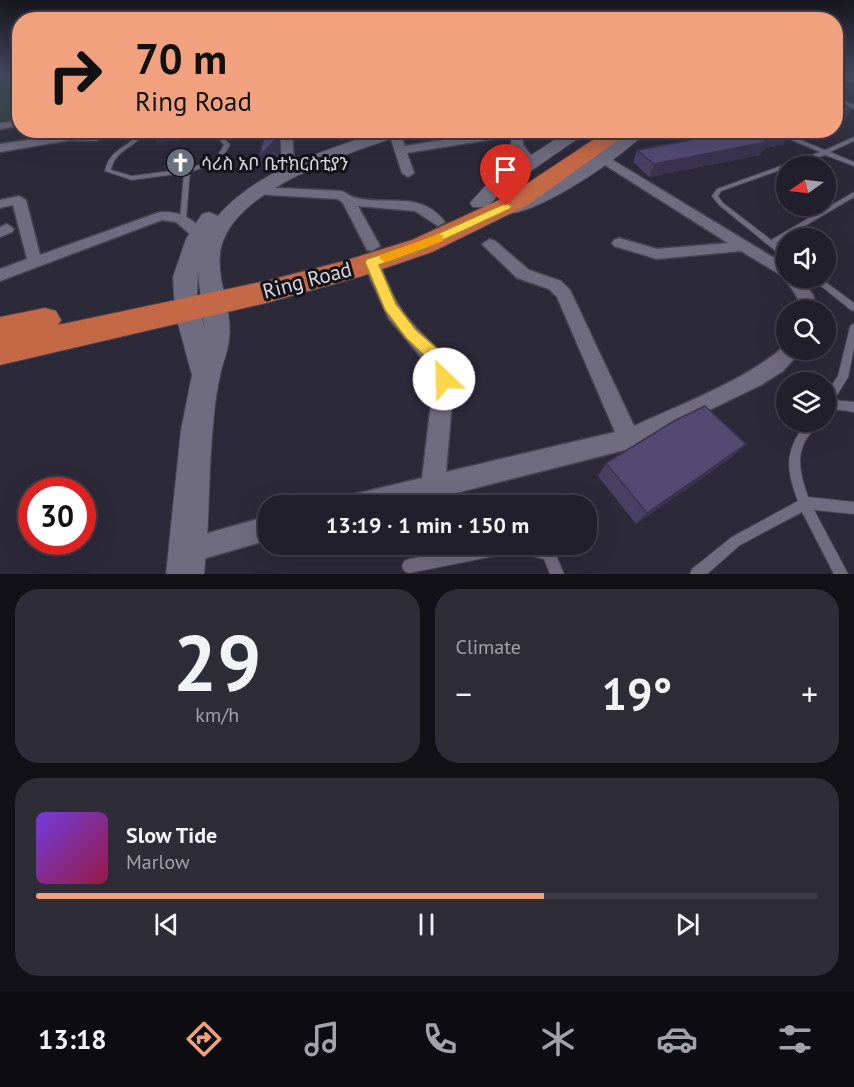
<!DOCTYPE html>
<html lang="en">
<head>
<meta charset="utf-8">
<style>
  :root { --surface:#211f2b; --page:#2d2c37; --text:#f1f3f6; --muted:#a2a2a9; --line:#3e3d47; --accent:#f1a17d }
  body { margin:0; font-family:"PT Sans","Noto Sans Ethiopic",sans-serif; background:var(--page); color:var(--text); height:100vh; display:flex; flex-direction:column; font-size:22px; white-space:nowrap }
  * { box-sizing:border-box; margin:0 }
  p { font-size:20px; color:var(--muted) }
  .icon { flex:none; width:33px; height:33px; fill:none; stroke:currentColor; stroke-width:2; stroke-linecap:round; stroke-linejoin:round }
  .map { position:relative; height:574px; overflow:hidden }
  .drawer { display:flex; flex-direction:column; gap:15px; padding:15px; background:#121118; flex:1 }
  .drawer>* { flex:none }
  .top-card { position:absolute; left:12px; top:12px; width:831px; height:126px; border-radius:24px; box-shadow:0 6px 24px #0002,0 0 0 2px var(--line); background:#f1a17d; color:#111; overflow:hidden }
  .needle { width:39px; rotate:256deg }
  .buttons { position:absolute; left:776px; top:156px; display:grid; gap:12px }
  .buttons a { display:grid; place-items:center; width:60px; height:60px; border-radius:50%; background:var(--surface); box-shadow:0 6px 24px #0002,0 0 0 2px var(--line); font-size:30px }
  .speed { position:absolute; left:18px; top:477px; display:flex; gap:12px; font-size:30px; font-weight:700; text-align:center }
  .speed>* { display:grid; place-content:center; width:78px; height:78px; border-radius:50%; background:var(--surface); box-shadow:0 6px 24px #0002,0 0 0 2px var(--line); line-height:1 }
  .speed .limit { border:9px solid #d22; background:#fff; color:#111 }
  .pin { position:absolute; display:grid; place-items:center; width:51px; height:51px; color:#fff; margin:-62px -26px; border-radius:50% 50% 50% 0; rotate:-45deg; box-shadow:0 0 6px #0007 }
  .pin .icon { rotate:45deg }
  .me { position:absolute; width:66px; margin:-33px; rotate:336deg; stroke-linejoin:round; filter:drop-shadow(0 0 4px #0008) }
  .turn { display:flex; align-items:center; gap:21px; height:126px; padding:0 24px; font-size:27px }
  .turn .icon { width:78px; height:78px; stroke-width:2.5 }
  .turn b { display:block; font-size:42px; line-height:51px }
  .big { font-size:45px; font-weight:700; line-height:1.1 }
  .drawer .tile { flex:1; display:flex; flex-direction:column; justify-content:center; gap:9px; min-width:0; padding:0 21px; border-radius:24px; background:var(--page) }
  .drawer .dial { align-items:center; gap:0 }
  .dial b { font-size:78px; line-height:1 }
  .song { display:flex; align-items:center; gap:18px }
  .cover { width:72px; height:72px; border-radius:9px; background:linear-gradient(135deg,hsl(260 70% 55%),hsl(340 70% 35%)) }
  .played { height:6px; border-radius:3px; background:linear-gradient(90deg,var(--accent) 65%,var(--line) 65%) }
  .keys { display:flex; justify-content:space-around; direction:ltr }
  .heat { display:flex; justify-content:space-between; align-items:center; font-size:33px; direction:ltr }
  .drawer .tiles { flex:1; display:grid; gap:15px; grid-template-columns:1fr 1fr }
  .tile:last-child { grid-column:span 2 }
  .trip { position:absolute; left:258px; top:495px; width:339px; height:60px; border-radius:24px; background:var(--surface); box-shadow:0 6px 24px #0002,0 0 0 2px var(--line); font-weight:700; line-height:60px; text-align:center }
  .dock { display:flex; height:96px; justify-content:space-around; align-items:center; background:#0d0c11; color:var(--muted) }
  .dock .icon { width:42px; height:42px }
  .dock .active { color:var(--accent) }
  .dock b { font-size:27px; color:var(--text) }
  .map>svg:first-child { display:block }
  .green { fill:#274632 }
  .lines { fill:none; stroke-linecap:round; stroke-linejoin:round }
  .lane-casing { stroke:#474452; stroke-width:2 }
  .street-casing { stroke:#474452; stroke-width:3 }
  .secondary-casing { stroke:#474452; stroke-width:2 }
  .highway-casing { stroke:#474452; stroke-width:2 }
  .lane { fill:#706c7f; fill-rule:evenodd }
  .street { fill:#706c7f; fill-rule:evenodd }
  .secondary { fill:#706c7f; fill-rule:evenodd }
  .highway { fill:#c56845; fill-rule:evenodd }
  .wall { fill:#474062 }
  .shaded-wall { fill:#3a3450 }
  .building { fill:#534a72; stroke:#3a3450; stroke-width:1.5 }
  .route { fill:#ffd54a; stroke:#a68a30; stroke-width:1.5 }
  .slow { fill:#f59e0b }
  .labels { text-anchor:middle; dominant-baseline:central; stroke-width:6; stroke-linejoin:round; paint-order:stroke }
  .far-poi-label { font-size:18px; fill:#d7d5e0; stroke:#14131a; text-anchor:start }
  .street-label { font-size:21px; fill:#d7d5e0; stroke:#14131a }
</style>
</head>
<body>
<div class="map">
<svg width="854" height="574" viewBox="0 0 854 574">
  <rect width="100%" height="100%" fill="#2c2939"/>
  <polygon class="green" points="0,75 19,75 19,118 0,121"/>
  <g class="lines">
    <defs>
      <g id="lane">
        <polygon points="836,78 854,80 854,82 836,80"/>
        <polygon points="836,97 854,105 854,109 836,101"/>
        <path d="M142,130H147C136,148 115,149 111,170L132,176L186,169L215,160L224,145L212,130H217L230,145L219,162L190,172L186,220H184L180,218L184,173L132,180L105,171C110,147 130,148 142,130Z"/>
        <polygon points="768,130 776,130 825,150 854,137 854,141 830,152 854,162 854,166 825,155 792,166 786,166 786,168 721,191 718,196 723,203 771,240 854,192 854,197 776,243 786,251 786,258 783,257 719,205 712,196 717,189 820,152"/>
        <polygon points="811,278 820,278 854,303 854,311 851,310"/>
        <polygon points="854,324 854,348 848,377 834,400 854,402 854,412 827,408 825,409 825,395 838,376 850,327 851,325"/>
        <path d="M807,422H818C814,430 806,437 803,446C796,462 803,482 808,497L854,502V514L814,510L848,574H834L802,512L740,545L707,574H690L692,569L732,537L798,501C785,468 785,449 807,422Z"/>
        <path d="M489,544C509,544 534,541 553,548L564,574H550L544,559L515,552L409,573L404,571L402,566L404,561L409,559Z"/>
      </g>
      <g id="street">
        <polygon points="20,120 20,126 0,129 0,123"/>
        <polygon points="105,130 121,130 96,141 70,140 0,152 0,144 70,134 95,135"/>
        <polygon points="280,130 292,130 294,164 292,167 284,167 282,164"/>
        <polygon points="506,130 532,130 522,134 523,145 537,163 535,166 527,166 511,145 511,136 407,153 414,173 408,177 402,173 389,133 391,131 399,131 405,146"/>
        <polygon points="557,130 570,130 578,137 576,139 568,139"/>
        <polygon points="601,153 786,265 786,278 801,278 813,295 817,310 801,310 797,297 784,277 741,251 657,259 614,246 612,243 614,240 619,238 657,249 728,243 597,160 597,154"/>
        <path d="M258,187L341,191C346,192 349,196 353,197C385,207 420,189 445,222L438,226L415,211L358,206L380,246L372,251L367,250L343,203L338,199L253,194L251,191L253,188Z"/>
        <path d="M19,196L26,200L40,255L160,212C180,211 194,218 205,234L203,237H193L176,222L162,220L0,281V269L27,259L13,205L0,208V200Z"/>
        <polygon points="7,224 14,229 12,232 0,237 0,227"/>
        <path d="M490,239L495,241L529,270L561,281L570,290L634,426C685,402 743,382 786,345V350H802L783,371L761,385L629,449L405,506H343L347,498L355,494L422,478L434,379L431,369L389,319L363,263L365,259H377L379,263C387,281 394,301 407,317C425,340 444,348 454,379L446,472L615,432L557,297L549,289L517,278L485,247L482,244Z"/>
        <polygon points="268,516 268,540 189,563 180,559 176,550 180,541"/>
      </g>
      <g id="secondary">
        <path d="M384,130H409L407,133C354,152 227,189 220,254C217,283 233,311 229,340C228,350 224,360 221,371C218,385 215,400 214,415C208,468 210,521 204,574H166L181,430L192,375L175,313L173,277L186,239L202,214L209,212L218,216C258,169 328,150 384,130ZM198,272L204,327L197,295Z"/>
        <polygon points="570,130 590,130 502,191 487,207 473,207 470,203 488,183"/>
        <path d="M628,130H647C628,154 530,221 501,213L498,209C503,201 529,195 539,190C571,174 599,151 628,130Z"/>
      </g>
      <polygon id="highway" points="608,130 632,130 528,205 432,252 359,277 266,303 0,365 0,317 45,308 56,311 61,320 58,325 266,281 344,261 412,240 510,195"/>
    </defs>
    <use href="#lane" class="lane-casing"/>
    <use href="#street" class="street-casing"/>
    <use href="#secondary" class="secondary-casing"/>
    <use href="#highway" class="highway-casing"/>
    <use href="#lane" class="lane"/>
    <use href="#street" class="street"/>
    <use href="#secondary" class="secondary"/>
    <use href="#highway" class="highway"/>
  </g>
  <g class="wall">
    <polygon points="673,130 798,130 792,132 784,144 763,149 760,155 649,177 633,162 637,150 688,140"/>
    <polygon points="746,444 731,458 636,524 598,476 606,463"/>
  </g>
  <g class="shaded-wall">
    <polygon points="852,109 844,121 836,123 836,112"/>
    <polygon points="160,130 201,130 199,138 157,143 152,131"/>
    <polygon points="275,130 278,130 279,155 263,172 259,157"/>
    <polygon points="792,132 784,144 763,149 760,155 649,177 654,164 761,138"/>
    <polygon points="746,444 731,458 636,524 647,513"/>
  </g>
  <g class="building">
    <polygon points="836,101 852,109 836,112"/>
    <polygon points="266,130 275,130 275,140 259,157"/>
    <polygon points="697,130 789,130 792,132 761,138 767,142 654,164 637,150 707,137"/>
    <polygon points="705,406 746,444 647,513 606,463 674,421"/>
  </g>
  <linearGradient id="sky" x2="0" y2="1"><stop stop-color="#18171f"/><stop offset="0.48" stop-color="#45495f"/><stop offset="1" stop-color="#45495f" stop-opacity="0"/></linearGradient>
  <rect width="854" height="155" fill="url(#sky)"/>
  <polygon class="route" points="506,203 512,206 510,209 426,248 379,265 396,304 416,330 441,352 452,379 450,384 444,386 438,384 429,360 406,338 385,310 365,262 367,259 417,243"/>
  <polygon class="slow" points="439,234 443,235 443,241 385,262 379,258 381,255"/>
  <defs>
    <symbol id="church-disc" viewBox="-11 -11 22 22"><circle r="9.5" fill="#6b7280" stroke="#14131a"/><path d="M-1.2-6h2.4v3.5h3.3v2.4h-3.3V6h-2.4V-.1h-3.3v-2.4h3.3Z" fill="#fff"/></symbol>
  </defs>
  <g fill-rule="evenodd">
    <use href="#church-disc" x="164" y="146" width="33" height="33"/>
  </g>
  <g class="labels">
    <g class="far-poi-label">
      <text x="201" y="163">ሳሪስ አቦ ቤተክርስቲያን</text>
    </g>
    <g class="street-label">
      <text transform="translate(307 280) rotate(-15)">Ring Road</text>
    </g>
  </g>
</svg>
<div class="buttons">
<a><svg class="needle" viewBox="-14 -14 28 28"><path d="M0-13l5 13h-10z" fill="#e53935"/><path d="M0 13l5-13h-10z" fill="#a2a2a9"/></svg></a>
<a><svg class="icon" aria-label="sound" viewBox="0 0 24 24"><path d="M4 9h4l5-4v14l-5-4H4zM17 9q2 3 0 6"/></svg></a>
<a><svg class="icon" aria-label="search" viewBox="0 0 24 24"><circle cx="10" cy="10" r="6"/><path d="M15 15l6 6"/></svg></a>
<a><svg class="icon" aria-label="layers" viewBox="0 0 24 24"><path d="M12 4l9 5-9 5-9-5zM3 14l9 5 9-5"/></svg></a>
</div>
<div class="speed"><div class="limit">30</div></div>
<div class="pin" style="left:506px;top:206px;background:#d93025"><svg class="icon" aria-label="arrive" viewBox="0 0 24 24"><path d="M6 21V4h12l-3 4 3 4H6"/></svg></div>
<svg class="me" style="left:444px;top:379px" viewBox="-20 -20 40 40"><circle r="19" fill="#fff"/><path d="M0-13L10 11 0 6-10 11z" fill="#ffd54a"/></svg>
<div class="trip">13:19 · 1 min · 150 m</div>
<div class="top-card">
<div class="turn"><svg class="icon" aria-label="right" viewBox="0 0 24 24"><path d="M7 20v-9h11M14 6l5 5-5 5"/></svg><div><b>70 m</b>Ring Road</div></div>
</div>
</div>
<section class="drawer">
<div class="tiles">
<div class="tile dial"><b>29</b><p>km/h</p></div>
<div class="tile"><p>Climate</p>
<div class="heat"><a>−</a><b class="big">19°</b><a>+</a></div>
</div>
<div class="tile">
<div class="song"><i class="cover"></i><div><b>Slow Tide</b><p>Marlow</p></div></div>
<div class="played"></div>
<div class="keys"><svg class="icon" aria-label="previous" viewBox="0 0 24 24"><path d="M18 5L8 12l10 7zM5 5v14"/></svg><svg class="icon" aria-label="pause" viewBox="0 0 24 24"><path d="M8 5v14M16 5v14"/></svg><svg class="icon" aria-label="next" viewBox="0 0 24 24"><path d="M6 5l10 7-10 7zM19 5v14"/></svg></div>
</div>
</div>
</section>
<nav class="dock">
<b>13:18</b>
<svg class="icon active" aria-label="directions" viewBox="0 0 24 24"><path d="M12 3l9 9-9 9-9-9zM9 14v-3h6M13 9l2 2-2 2"/></svg>
<svg class="icon" aria-label="music" viewBox="0 0 24 24"><path d="M9 18V5l10-2v13"/><circle cx="6" cy="18" r="3"/><circle cx="16" cy="16" r="3"/></svg>
<svg class="icon" aria-label="phone" viewBox="0 0 24 24"><path d="M5 4h4l2 5-3 2q2 4 5 5l2-3 5 2v4C11 20 4 13 5 4z"/></svg>
<svg class="icon" aria-label="climate" viewBox="0 0 24 24"><path d="M12 3v18M4 7l16 10M4 17L20 7"/></svg>
<svg class="icon" aria-label="car" viewBox="0 0 24 24"><path d="M5 17H2v-5l4-1 3-4h7l3 4 3 1v5h-3M9 17h6M6 11h13"/><circle cx="7" cy="17" r="2"/><circle cx="17" cy="17" r="2"/></svg>
<svg class="icon" aria-label="filters" viewBox="0 0 24 24"><path d="M4 7h16M4 17h16"/><circle cx="9" cy="7" r="2"/><circle cx="15" cy="17" r="2"/></svg>
</nav>
</body>
</html>
